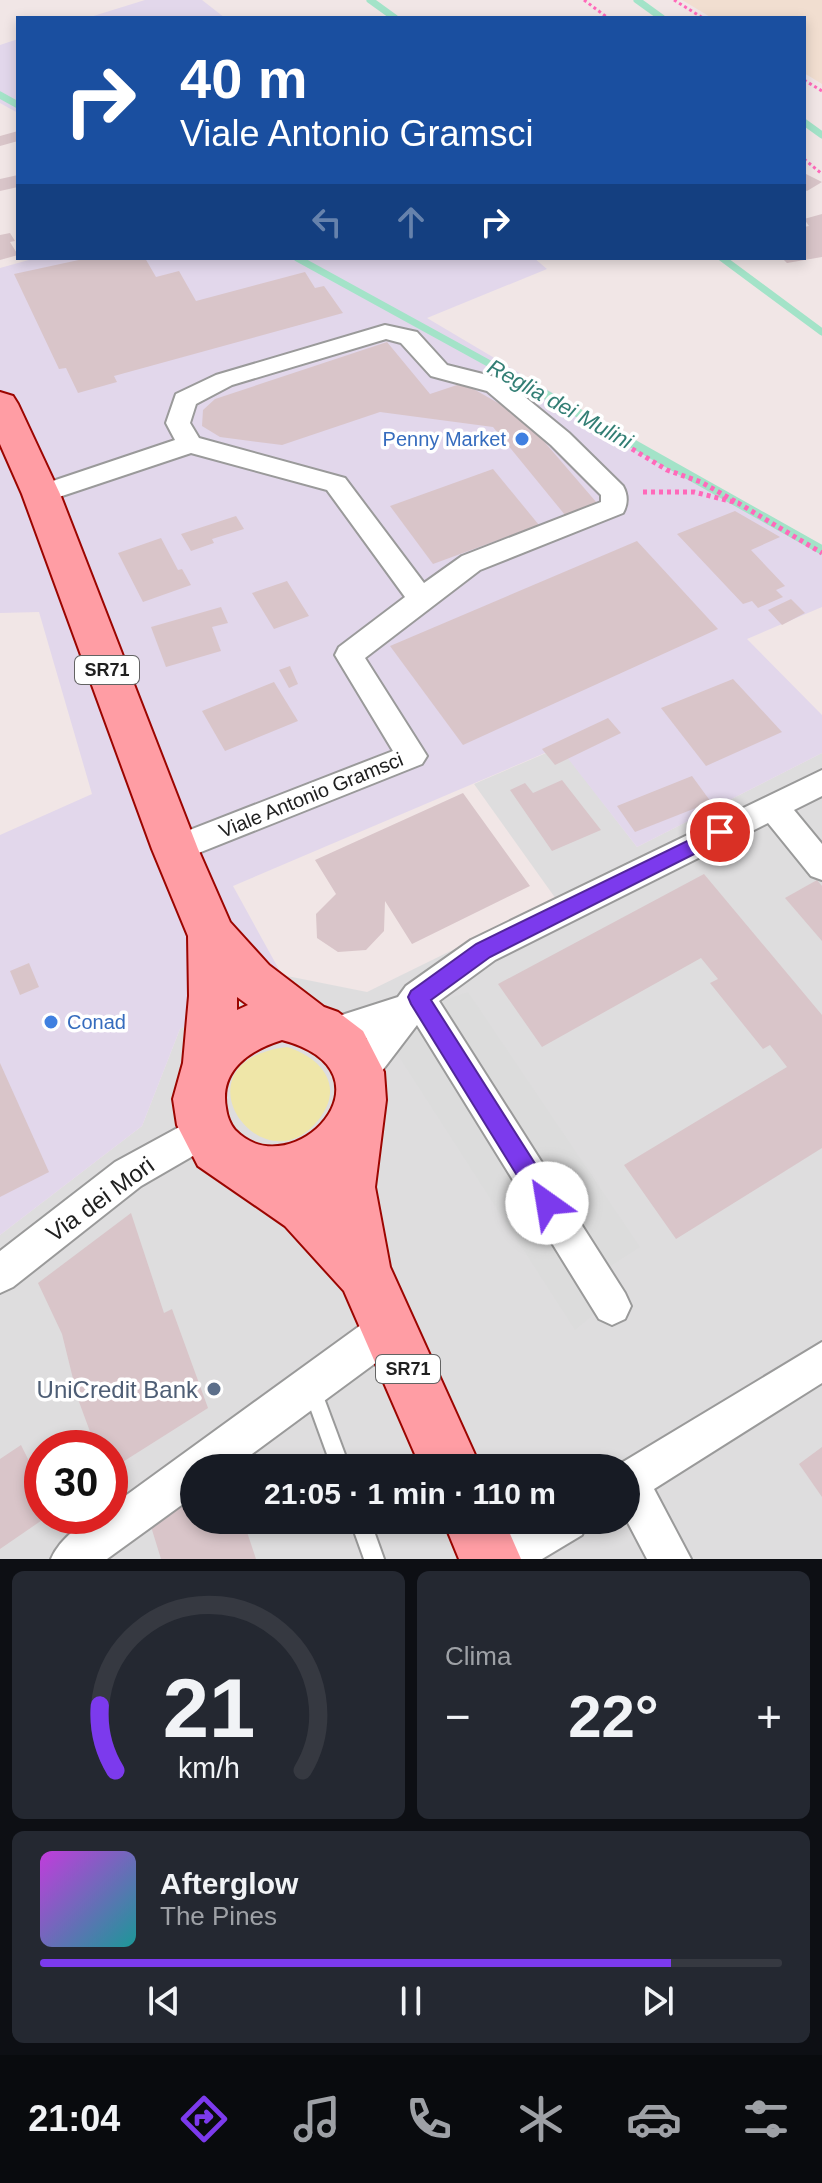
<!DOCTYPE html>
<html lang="it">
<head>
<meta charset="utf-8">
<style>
  :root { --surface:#171b24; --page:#242831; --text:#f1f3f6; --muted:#9ea1a6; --line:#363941; --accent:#7c3aed }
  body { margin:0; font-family:Arial,sans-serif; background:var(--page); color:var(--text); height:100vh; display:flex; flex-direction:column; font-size:30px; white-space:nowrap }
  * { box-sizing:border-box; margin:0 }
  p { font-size:26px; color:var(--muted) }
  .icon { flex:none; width:44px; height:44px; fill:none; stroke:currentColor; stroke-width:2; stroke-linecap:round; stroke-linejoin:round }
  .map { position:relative; height:1559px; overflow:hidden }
  .drawer { display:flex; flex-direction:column; gap:12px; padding:12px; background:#0d0f14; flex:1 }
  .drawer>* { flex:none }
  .top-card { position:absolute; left:16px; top:16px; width:790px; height:244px; border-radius:0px; box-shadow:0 4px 12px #0003; background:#1a4fa0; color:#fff; overflow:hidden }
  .speed { position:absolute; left:24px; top:1430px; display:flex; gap:16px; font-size:40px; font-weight:700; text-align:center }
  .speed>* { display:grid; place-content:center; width:104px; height:104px; border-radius:50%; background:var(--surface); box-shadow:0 4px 12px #0003; line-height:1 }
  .speed .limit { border:12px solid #d22; background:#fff; color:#111 }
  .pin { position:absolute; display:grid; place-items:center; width:68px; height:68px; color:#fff; margin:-34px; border:4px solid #fff; border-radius:50%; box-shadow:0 2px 8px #0007 }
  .me { position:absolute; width:88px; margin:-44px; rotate:328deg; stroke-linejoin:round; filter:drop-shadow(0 0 6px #0008) }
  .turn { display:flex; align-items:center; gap:28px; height:168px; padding:0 32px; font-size:36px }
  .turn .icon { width:104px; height:104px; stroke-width:2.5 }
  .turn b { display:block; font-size:56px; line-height:68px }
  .lanes { display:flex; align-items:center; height:76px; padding:0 32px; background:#0003; justify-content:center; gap:40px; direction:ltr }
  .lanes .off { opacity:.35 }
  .big { font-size:60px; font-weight:700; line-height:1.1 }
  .drawer .widget { flex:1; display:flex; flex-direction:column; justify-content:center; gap:12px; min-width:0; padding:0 28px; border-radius:12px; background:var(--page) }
  .drawer .dial { align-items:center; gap:0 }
  .dial svg { height:208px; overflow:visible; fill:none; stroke:var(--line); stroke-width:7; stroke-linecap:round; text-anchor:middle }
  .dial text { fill:var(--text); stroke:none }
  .song { display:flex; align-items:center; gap:24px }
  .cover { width:96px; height:96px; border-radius:12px; background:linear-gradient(135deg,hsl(290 70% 55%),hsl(180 70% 35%)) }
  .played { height:8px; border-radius:4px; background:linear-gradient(90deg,var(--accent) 85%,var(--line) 85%) }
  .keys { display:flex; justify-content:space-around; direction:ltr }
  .heat { display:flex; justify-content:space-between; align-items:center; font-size:44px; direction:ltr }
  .drawer .tiles { flex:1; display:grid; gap:12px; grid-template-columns:1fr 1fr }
  .widget:last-child { grid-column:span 2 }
  .trip { position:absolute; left:180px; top:1454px; width:460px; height:80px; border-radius:40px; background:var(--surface); box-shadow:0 4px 12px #0003; font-weight:700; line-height:80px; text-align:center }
  .tab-bar { display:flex; height:128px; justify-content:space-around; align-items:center; background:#090b0e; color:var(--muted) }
  .tab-bar .icon { width:56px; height:56px }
  .tab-bar .selected { color:var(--accent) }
  .tab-bar b { font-size:36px; color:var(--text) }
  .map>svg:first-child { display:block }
  .residential { fill:#deddde; fill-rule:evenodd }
  .industrial { fill:#e2d7eb }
  .farmland { fill:#f1ded0 }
  .grass { fill:#efe6a8 }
  .parking { fill:#dcdcdc }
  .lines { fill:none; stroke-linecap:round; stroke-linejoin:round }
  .stream-far1 { stroke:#a3e3c8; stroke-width:7 }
  .stream { stroke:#a3e3c8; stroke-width:9 }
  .building { fill:#d9c5c9 }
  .service-casing { stroke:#9a9a9a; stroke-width:4 }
  .minor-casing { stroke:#9a9a9a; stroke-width:4 }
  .primary-casing { stroke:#9c0500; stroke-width:4 }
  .path-far1 { stroke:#ff69ba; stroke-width:3; stroke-dasharray:3 3; stroke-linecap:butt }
  .path { stroke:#ff69ba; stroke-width:5; stroke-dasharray:4 4; stroke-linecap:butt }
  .service { fill:#fff; fill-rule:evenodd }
  .minor { fill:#fff; fill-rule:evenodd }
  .primary { fill:#ff9da4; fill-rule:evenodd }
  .route { fill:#7c3aed; stroke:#51269a; stroke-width:2 }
  .shop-dot { fill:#3f7fe0; stroke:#fff; stroke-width:3 }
  .service-dot { fill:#5c6f8a; stroke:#fff; stroke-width:3 }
  .labels { text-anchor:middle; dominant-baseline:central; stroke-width:7; stroke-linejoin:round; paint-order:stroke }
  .shield { fill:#fff; stroke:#636363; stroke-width:2 }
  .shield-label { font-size:18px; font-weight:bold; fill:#202020 }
  .shop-label { font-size:20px; fill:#366cbe; stroke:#fff; text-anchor:end }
  .street-label { font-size:20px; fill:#202020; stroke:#fff }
  .water-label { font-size:22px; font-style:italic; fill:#327e74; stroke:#fff }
  .near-street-label { font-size:24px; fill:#202020; stroke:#fff }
  .near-service-label { font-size:24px; fill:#4e5e75; stroke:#fff; text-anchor:end }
</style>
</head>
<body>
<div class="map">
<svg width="822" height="1559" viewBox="0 0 822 1559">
  <rect width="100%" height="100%" fill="#f1e6e6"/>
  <path class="residential" d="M560,747L637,847L822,753V1559H0V1235L142,1126L180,1029L282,975L367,992L556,899L474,784ZM42,1448H110V1516H42ZM194,1468H626V1520H194Z"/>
  <g class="industrial">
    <polygon points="145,0 202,0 225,18 87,18"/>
    <polygon points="18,39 18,113 0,103 0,45"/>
    <polygon points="36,258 534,258 547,269 427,318 738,503 822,546 822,607 747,639 822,715 822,753 637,847 559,747 233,886 282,975 180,1029 142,1126 0,1235 0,835 92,794 39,612 0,613 0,268"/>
  </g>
  <polygon class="farmland" points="682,0 822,0 822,84 804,73 804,18 712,18"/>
  <path class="grass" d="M287,1047C317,1056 344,1082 322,1115C266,1197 167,1062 287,1047Z"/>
  <g class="parking">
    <polygon points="468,992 640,1247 609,1267 436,1003"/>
    <polygon points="419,1025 598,1311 575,1330 392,1046"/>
  </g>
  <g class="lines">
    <g class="stream-far1">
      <polyline points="370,0 395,18"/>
      <polyline points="637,0 662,18"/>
      <polyline points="0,95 18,105"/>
      <polyline points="804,122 822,135"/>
      <polyline points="297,258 528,385"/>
      <polyline points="722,258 822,332"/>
    </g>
    <polyline class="stream" points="525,383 822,550"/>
  </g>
  <g class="building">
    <polygon points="18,131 18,141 0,146 0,136"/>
    <polygon points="804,173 822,182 807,191 804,190"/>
    <polygon points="18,175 18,187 0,191 0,179"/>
    <polygon points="822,214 822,257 787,263 782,258 804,258 804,227 809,226 804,219"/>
    <polygon points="10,233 15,241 10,242 18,255 0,260 0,235"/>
    <polygon points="88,258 145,258 156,277 179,271 196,301 305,272 315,288 324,286 343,313 114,376 117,382 78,393 66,368 59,369 14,274"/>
    <polygon points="387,342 430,394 463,383 523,417 597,503 565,515 493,427 380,412 282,445 220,437 202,426 203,410 215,399"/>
    <polygon points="493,469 539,525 433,564 390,506"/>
    <polygon points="735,511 780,537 751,550 785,586 776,590 783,597 758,608 752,601 743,604 677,534"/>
    <polygon points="236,516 244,529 212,539 214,543 191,551 181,534"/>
    <polygon points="161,538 178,570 182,569 191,585 143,602 118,553"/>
    <polygon points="637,541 718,629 463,745 390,646"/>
    <polygon points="287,581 309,616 274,629 252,593"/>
    <polygon points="791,599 805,613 782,625 768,610"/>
    <polygon points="221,607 228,623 212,627 221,651 166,667 151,627"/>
    <polygon points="290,666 298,684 289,688 279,670"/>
    <polygon points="733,679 782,732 706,766 661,708"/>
    <polygon points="274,682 298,721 225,751 202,711"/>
    <polygon points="608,718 621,733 555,765 542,749"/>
    <polygon points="692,776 711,802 635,832 617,806"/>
    <polygon points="562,780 601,830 552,851 510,790 525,783 533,793"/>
    <polygon points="463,793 530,886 412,944 385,901 384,931 366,950 338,952 317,938 316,914 336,894 315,860"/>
    <polygon points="704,874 822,1015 822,1148 676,1239 624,1165 787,1067 770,1045 763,1049 710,983 718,979 701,958 542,1047 498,984"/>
    <polygon points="817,880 822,886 822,941 785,898"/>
    <polygon points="29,963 39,987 20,995 10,971"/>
    <polygon points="0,1063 49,1172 0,1197"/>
    <polygon points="131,1213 164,1313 172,1309 208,1408 110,1470 110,1448 96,1448 78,1399 62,1334 38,1283"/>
    <polygon points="21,1445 42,1487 42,1516 48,1516 0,1549 0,1459"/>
    <polygon points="822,1447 822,1497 799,1464"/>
    <polygon points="194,1499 194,1520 243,1520 256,1559 161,1559 149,1520"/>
  </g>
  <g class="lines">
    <defs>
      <g id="service">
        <polygon points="312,1379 318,1382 350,1468 332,1468 303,1388 306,1382"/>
        <polygon points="350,1520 370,1520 384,1559 364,1559"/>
      </g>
      <g id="minor">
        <path d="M385,325L417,332L447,365L503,379L569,433L623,486C628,495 628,504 623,513L480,570L365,658L422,748L427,756L422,764L186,858L175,862L164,858L159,849L164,840L393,751L335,655L339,647L405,597L327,490L191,453L41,503L32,500L28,494L32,488L175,440L166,423L176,394L216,375ZM386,339L401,343L431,376L487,391L551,445L601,495V502L462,556L424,583L345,478L199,438L190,423L196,404L232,385Z"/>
        <polygon points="822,770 822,796 794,810 822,844 822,880 811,876 768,823 495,960 439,1001 625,1293 631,1306 625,1319 612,1325 599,1319 417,1025 372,1084 360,1089 348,1084 343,1073 367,1038 332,1048 320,1044 315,1033 320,1022 398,997 406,986 471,940"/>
        <polygon points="205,1113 217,1118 223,1130 217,1142 141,1186 13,1287 0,1293 0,1251 115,1162"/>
        <path d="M390,1309L404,1314L409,1328L404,1342L233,1468H194V1496L107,1559H51C60,1538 87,1516 110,1516V1507L376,1314Z"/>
        <polygon points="822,1342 822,1383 654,1489 691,1559 647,1559 626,1519 626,1468 613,1468"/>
        <polygon points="529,1520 588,1520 582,1535 542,1559 483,1559 489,1544"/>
      </g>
      <g id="primary">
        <path d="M0,392L13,396L18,404L60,494L198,849L230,922L269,965L324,1007L338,1012L363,1031L384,1072L386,1100L375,1187L390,1267L481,1468H421L344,1291L285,1226L198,1166L177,1125L173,1099L183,1063L189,996L188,936L152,849L22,494L0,444ZM237,997L248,1005L237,1010ZM282,1040C403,1072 292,1189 235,1130C230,1124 227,1116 226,1108C219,1070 250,1050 282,1040Z"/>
        <polygon points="443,1520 504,1520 521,1559 459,1559"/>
      </g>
    </defs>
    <use href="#service" class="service-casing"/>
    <use href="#minor" class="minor-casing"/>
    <use href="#primary" class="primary-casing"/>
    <g class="path-far1">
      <polyline points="584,0 608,18"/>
      <polyline points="674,0 703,18"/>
      <polyline points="804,80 822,91"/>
      <polyline points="804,159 822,174"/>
    </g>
    <g class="path">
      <polyline points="584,420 667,470 701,482 738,503"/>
      <polyline points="643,492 694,492 738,503 822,553"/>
    </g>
    <use href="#service" class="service"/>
    <use href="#minor" class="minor"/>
    <use href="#primary" class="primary"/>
  </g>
  <polygon class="route" points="720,825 726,827 729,832 726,838 490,957 431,1000 555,1195 558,1203 555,1211 547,1214 539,1211 411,1004 408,997 411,991 476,944"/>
  <g class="shop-dot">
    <circle cx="522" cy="439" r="8"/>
    <circle cx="51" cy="1022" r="8"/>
  </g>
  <circle class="service-dot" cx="214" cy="1389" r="8"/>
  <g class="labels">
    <g class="shield">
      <rect x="75" y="656" width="64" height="28" rx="6"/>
      <rect x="376" y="1355" width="64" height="28" rx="6"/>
    </g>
    <g class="shield-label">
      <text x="107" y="670">SR71</text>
      <text x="408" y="1369">SR71</text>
    </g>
    <g class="shop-label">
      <text x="506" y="439">Penny Market</text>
      <text x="67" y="1022" text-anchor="start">Conad</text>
    </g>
    <g class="street-label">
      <text transform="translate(311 795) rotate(-22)">Viale Antonio Gramsci</text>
    </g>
    <g class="water-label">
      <text transform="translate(560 404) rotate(29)">Reglia dei Mulini</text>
    </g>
    <g class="near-street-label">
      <text transform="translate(100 1199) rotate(-36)">Via dei Mori</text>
    </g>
    <g class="near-service-label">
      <text x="198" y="1389">UniCredit Bank</text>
    </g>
  </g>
</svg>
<div class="speed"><div class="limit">30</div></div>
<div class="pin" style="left:720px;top:832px;background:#d93025"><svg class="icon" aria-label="arrive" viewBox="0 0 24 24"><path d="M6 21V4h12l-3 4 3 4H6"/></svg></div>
<svg class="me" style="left:547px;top:1203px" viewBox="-20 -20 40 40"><circle r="19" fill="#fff"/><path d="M0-13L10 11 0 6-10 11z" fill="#7c3aed"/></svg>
<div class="trip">21:05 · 1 min · 110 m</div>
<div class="top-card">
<div class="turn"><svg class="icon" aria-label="right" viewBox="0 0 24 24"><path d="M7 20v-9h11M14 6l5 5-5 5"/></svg><div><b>40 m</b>Viale Antonio Gramsci</div></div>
<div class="lanes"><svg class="icon off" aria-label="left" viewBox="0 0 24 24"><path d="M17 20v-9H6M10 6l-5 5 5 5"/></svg><svg class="icon off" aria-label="ahead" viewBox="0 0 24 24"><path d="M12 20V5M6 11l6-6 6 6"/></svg><svg class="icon" aria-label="right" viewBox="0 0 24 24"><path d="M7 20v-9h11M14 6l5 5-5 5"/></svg></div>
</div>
</div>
<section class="drawer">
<div class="tiles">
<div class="widget dial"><svg viewBox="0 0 100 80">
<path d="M14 69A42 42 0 1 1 86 69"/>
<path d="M14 69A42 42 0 0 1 8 44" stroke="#7c3aed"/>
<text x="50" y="56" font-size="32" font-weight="700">21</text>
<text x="50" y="72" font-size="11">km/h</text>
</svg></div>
<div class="widget"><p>Clima</p>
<div class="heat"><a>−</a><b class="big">22°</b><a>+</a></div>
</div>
<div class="widget">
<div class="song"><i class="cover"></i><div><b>Afterglow</b><p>The Pines</p></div></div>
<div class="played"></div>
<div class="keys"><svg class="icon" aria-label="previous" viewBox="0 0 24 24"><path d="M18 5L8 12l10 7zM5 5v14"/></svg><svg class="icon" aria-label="pause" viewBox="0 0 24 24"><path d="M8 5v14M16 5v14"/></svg><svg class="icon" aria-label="next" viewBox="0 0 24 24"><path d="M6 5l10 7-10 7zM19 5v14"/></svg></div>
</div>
</div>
</section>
<nav class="tab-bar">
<b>21:04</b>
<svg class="icon selected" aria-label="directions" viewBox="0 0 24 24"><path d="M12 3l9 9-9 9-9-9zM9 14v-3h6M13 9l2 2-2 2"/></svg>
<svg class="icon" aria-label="music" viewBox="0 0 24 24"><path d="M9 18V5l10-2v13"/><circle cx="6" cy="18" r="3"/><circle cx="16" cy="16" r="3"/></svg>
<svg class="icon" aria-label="phone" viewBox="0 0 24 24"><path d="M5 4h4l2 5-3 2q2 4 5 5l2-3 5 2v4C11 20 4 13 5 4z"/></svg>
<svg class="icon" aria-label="climate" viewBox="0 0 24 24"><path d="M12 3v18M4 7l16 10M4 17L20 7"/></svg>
<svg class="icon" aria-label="car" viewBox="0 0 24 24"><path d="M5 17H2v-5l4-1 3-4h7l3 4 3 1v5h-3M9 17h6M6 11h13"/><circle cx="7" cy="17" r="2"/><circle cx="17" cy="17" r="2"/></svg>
<svg class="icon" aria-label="filters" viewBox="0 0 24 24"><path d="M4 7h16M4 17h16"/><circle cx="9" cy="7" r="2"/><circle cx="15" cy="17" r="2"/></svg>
</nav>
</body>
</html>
